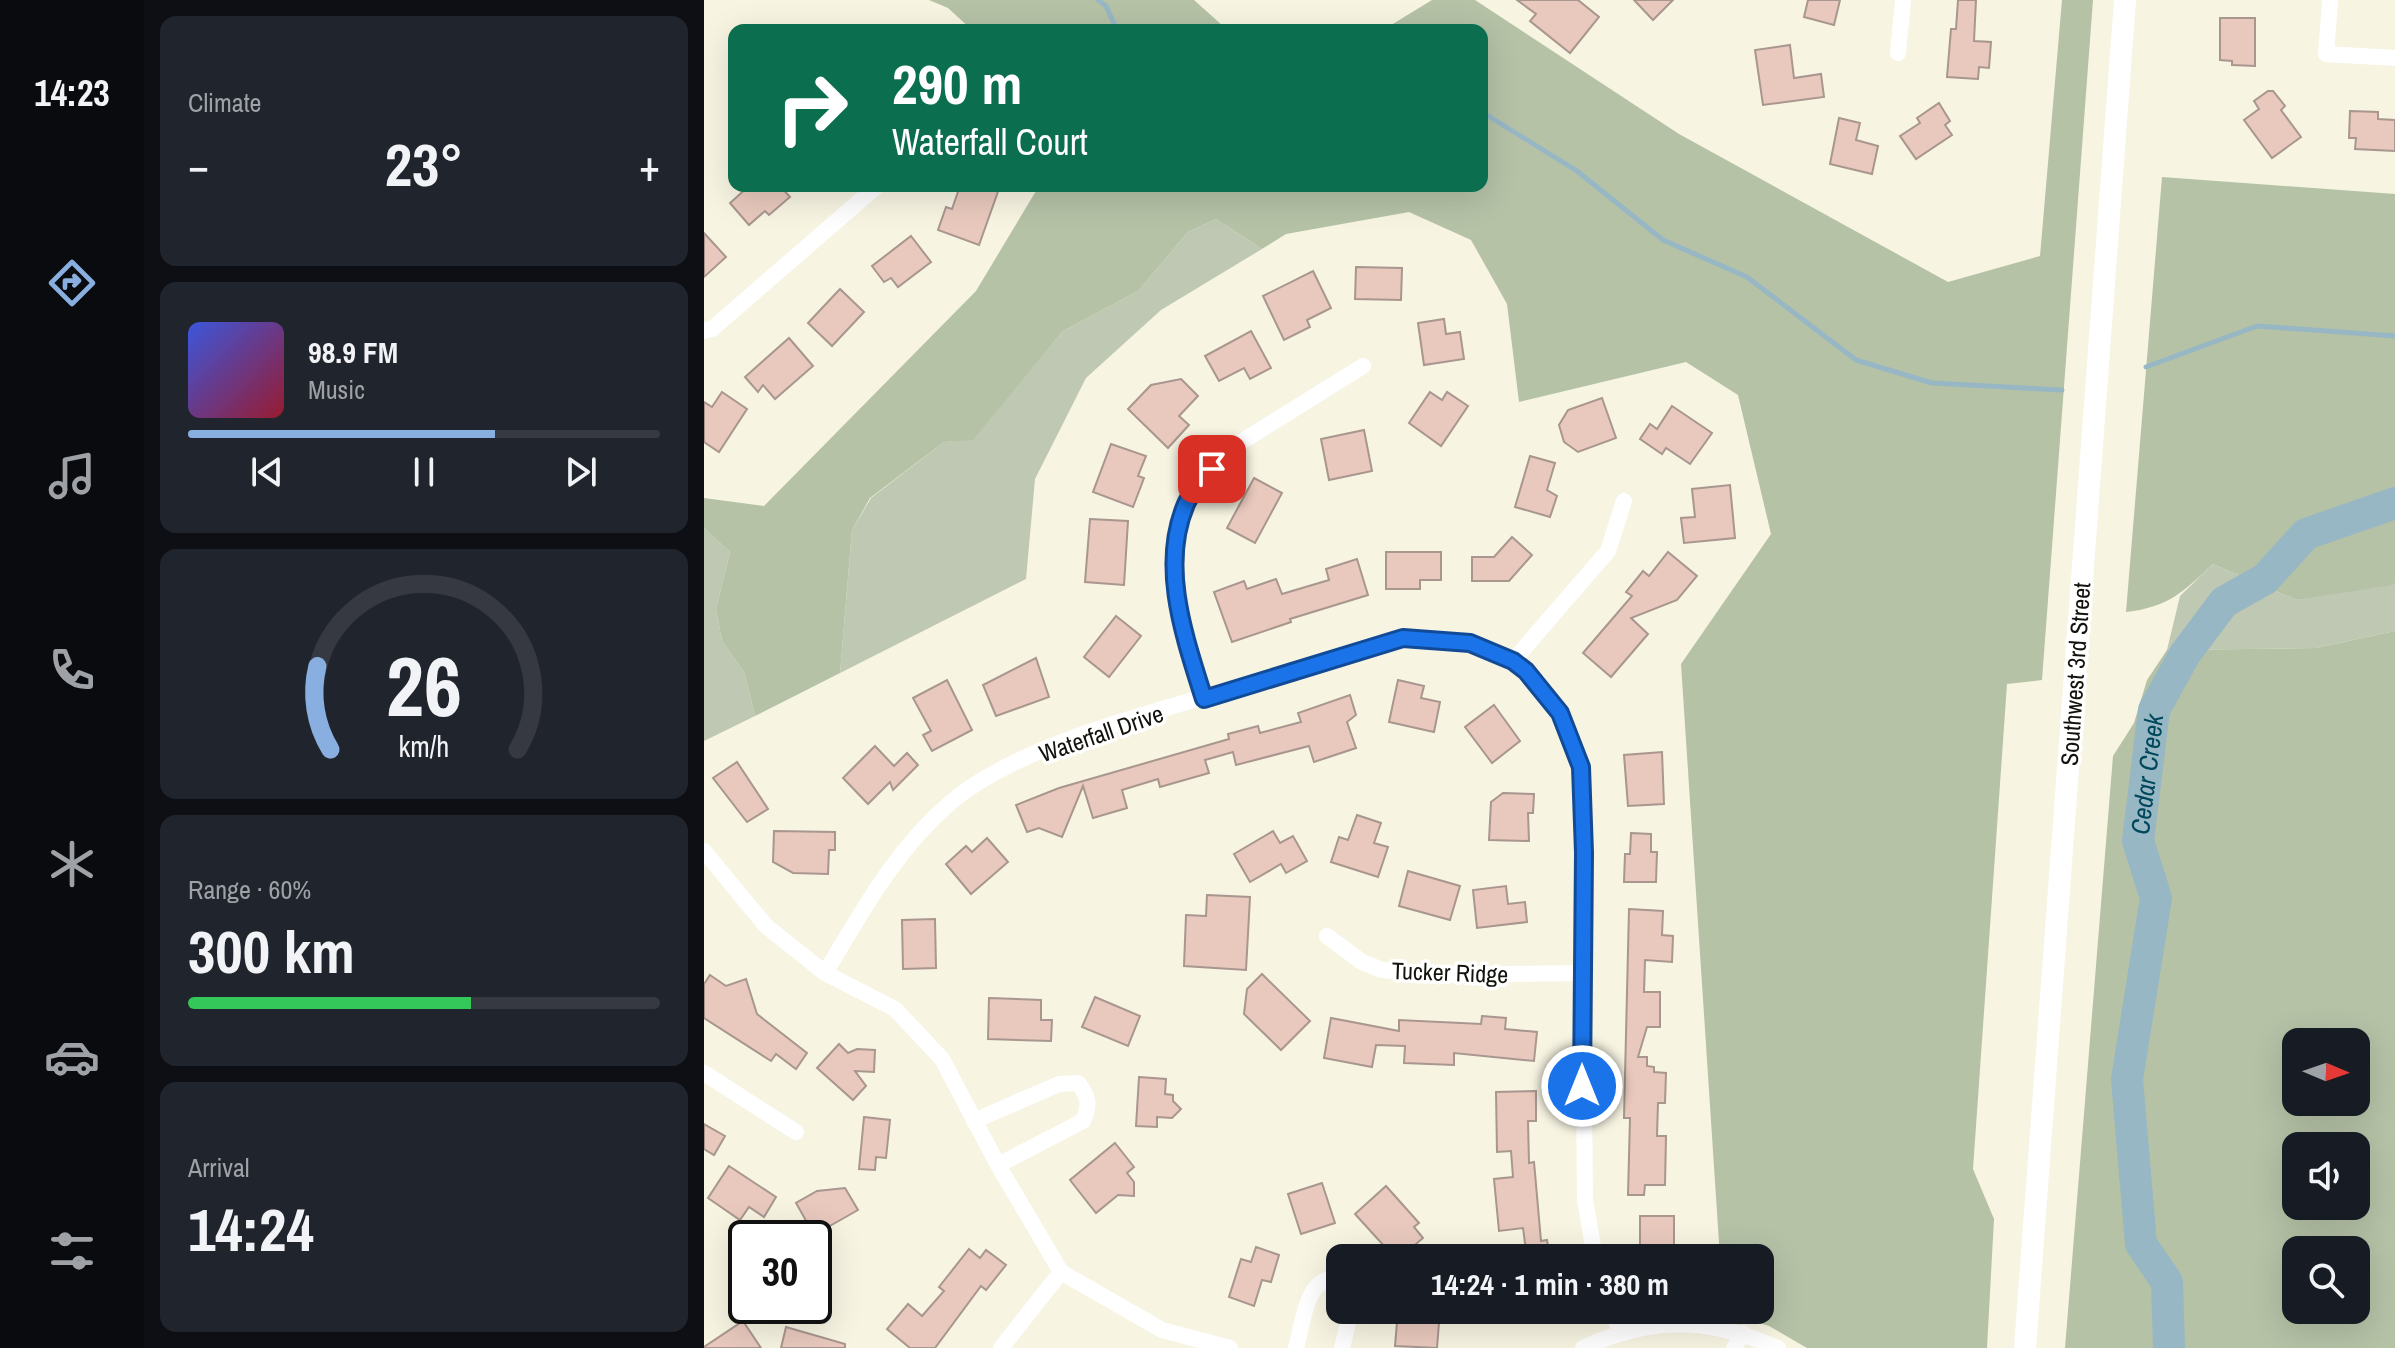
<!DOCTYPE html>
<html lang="en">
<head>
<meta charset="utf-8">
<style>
  :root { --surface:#171b24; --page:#20242c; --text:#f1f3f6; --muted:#9ea1a6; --line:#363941; --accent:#88afe0 }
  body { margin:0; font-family:"Archivo Narrow",sans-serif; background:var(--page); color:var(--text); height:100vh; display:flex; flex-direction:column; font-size:30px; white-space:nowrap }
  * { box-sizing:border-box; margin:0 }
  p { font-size:26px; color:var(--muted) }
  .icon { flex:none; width:44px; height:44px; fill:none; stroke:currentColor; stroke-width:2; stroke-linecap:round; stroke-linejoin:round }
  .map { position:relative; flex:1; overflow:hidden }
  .drawer { display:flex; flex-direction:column; gap:16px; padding:16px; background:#0d0f14; width:560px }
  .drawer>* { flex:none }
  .banner { position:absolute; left:24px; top:24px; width:760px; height:168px; border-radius:16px; box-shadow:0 8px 32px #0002; background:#0b6e4f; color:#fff; overflow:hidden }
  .needle { width:52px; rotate:92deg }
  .tools { position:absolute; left:1578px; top:1028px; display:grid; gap:16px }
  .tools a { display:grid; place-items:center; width:88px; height:88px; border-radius:16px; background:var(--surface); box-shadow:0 8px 32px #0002; font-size:40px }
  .speed { position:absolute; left:24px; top:1220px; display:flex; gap:16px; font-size:40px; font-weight:700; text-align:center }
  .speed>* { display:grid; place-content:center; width:104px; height:104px; border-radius:50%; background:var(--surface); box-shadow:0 8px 32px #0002; line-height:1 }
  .speed .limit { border:4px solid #111; border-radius:12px; background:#fff; color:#111 }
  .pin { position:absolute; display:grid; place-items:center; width:68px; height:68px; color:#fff; margin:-34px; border-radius:16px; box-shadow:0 4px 12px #0006 }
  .me { position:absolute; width:88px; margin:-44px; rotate:0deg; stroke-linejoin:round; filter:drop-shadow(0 0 6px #0008) }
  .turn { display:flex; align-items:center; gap:28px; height:168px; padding:0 32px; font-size:36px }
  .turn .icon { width:104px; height:104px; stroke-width:2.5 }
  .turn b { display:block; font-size:56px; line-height:68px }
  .big { font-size:60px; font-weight:800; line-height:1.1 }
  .drawer .card { flex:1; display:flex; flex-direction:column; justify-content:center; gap:12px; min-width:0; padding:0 28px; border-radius:16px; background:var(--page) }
  .drawer .dial { align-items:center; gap:0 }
  .dial svg { height:208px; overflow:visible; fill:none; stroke:var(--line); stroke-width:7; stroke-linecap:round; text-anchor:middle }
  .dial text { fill:var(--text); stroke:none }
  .song { display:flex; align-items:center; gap:24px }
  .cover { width:96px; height:96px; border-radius:12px; background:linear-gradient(135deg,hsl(230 70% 55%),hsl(350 70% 35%)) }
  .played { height:8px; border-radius:4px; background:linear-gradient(90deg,var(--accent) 65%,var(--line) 65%) }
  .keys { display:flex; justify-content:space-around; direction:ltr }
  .heat { display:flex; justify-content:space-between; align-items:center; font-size:44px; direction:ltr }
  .charge { height:12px; border-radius:6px; background:linear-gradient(90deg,#34c759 60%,var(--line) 0) }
  .trip { position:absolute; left:622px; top:1244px; width:448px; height:80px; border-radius:16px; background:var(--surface); box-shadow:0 8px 32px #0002; font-weight:800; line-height:80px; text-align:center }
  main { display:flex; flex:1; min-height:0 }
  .dock { display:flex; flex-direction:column; width:144px; justify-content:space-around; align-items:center; background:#090b0e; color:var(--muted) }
  .dock .icon { width:56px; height:56px }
  .dock .on { color:var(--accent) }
  .dock b { font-size:36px; color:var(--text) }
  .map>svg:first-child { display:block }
  .green { fill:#bec8b3 }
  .forest { fill:#b5c2a6; fill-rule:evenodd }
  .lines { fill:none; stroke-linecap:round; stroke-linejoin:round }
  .stream { stroke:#97b7c5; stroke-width:5 }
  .river { stroke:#97b7c5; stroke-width:32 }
  .building { fill:#e9c9bd; stroke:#a8968f; stroke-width:2 }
  .minor { stroke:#fff; stroke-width:16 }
  .secondary { stroke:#fff; stroke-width:22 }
  .route-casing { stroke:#114b97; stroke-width:20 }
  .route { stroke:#1a73e8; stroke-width:14 }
  .labels { text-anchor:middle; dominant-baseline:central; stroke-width:7; stroke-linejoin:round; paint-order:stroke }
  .street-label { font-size:24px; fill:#13120c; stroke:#fff }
  .water-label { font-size:26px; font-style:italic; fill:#00475c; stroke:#fff }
</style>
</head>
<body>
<main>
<nav class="dock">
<b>14:23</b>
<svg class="icon on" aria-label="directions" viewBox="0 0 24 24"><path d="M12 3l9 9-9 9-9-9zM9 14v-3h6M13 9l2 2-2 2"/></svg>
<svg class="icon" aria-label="music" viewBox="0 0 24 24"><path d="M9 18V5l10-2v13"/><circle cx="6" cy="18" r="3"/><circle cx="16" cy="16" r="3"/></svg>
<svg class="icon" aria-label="phone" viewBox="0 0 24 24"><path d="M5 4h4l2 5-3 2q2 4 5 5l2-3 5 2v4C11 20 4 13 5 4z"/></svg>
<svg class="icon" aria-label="climate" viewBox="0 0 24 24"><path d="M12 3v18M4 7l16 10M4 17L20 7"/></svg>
<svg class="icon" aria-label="car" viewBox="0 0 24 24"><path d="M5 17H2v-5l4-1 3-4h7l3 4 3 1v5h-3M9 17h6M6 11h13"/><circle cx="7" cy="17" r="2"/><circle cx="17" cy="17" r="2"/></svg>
<svg class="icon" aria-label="filters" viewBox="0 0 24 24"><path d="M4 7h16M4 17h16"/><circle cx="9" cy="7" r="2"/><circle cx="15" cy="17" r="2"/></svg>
</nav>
<section class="drawer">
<div class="card"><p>Climate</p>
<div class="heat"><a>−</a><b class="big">23°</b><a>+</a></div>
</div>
<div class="card">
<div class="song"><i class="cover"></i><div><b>98.9 FM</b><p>Music</p></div></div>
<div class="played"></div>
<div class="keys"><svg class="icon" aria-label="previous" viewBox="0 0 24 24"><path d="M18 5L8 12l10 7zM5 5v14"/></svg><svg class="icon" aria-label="pause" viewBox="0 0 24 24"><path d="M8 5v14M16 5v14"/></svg><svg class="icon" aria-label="next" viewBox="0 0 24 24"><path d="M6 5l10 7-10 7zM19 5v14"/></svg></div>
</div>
<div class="card dial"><svg viewBox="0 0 100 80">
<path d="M14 69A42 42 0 1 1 86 69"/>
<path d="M14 69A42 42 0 0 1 9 37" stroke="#88afe0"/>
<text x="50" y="56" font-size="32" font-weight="700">26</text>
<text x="50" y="72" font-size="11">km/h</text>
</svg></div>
<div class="card"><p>Range · 60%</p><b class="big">300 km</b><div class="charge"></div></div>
<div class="card"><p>Arrival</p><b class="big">14:24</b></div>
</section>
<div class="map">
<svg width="1691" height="1348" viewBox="0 0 1691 1348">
  <rect width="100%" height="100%" fill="#f7f4e2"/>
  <g class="green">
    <polygon points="512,219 558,249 457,310 382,378 331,479 322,579 136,673 148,530 167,498 240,442 269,439 359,331 434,291 484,232"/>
    <polygon points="0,528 26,552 12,609 18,641 40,672 51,716 0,741"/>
    <polygon points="1509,564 1593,600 1691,583 1691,631 1612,648 1463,650 1476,596"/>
  </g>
  <g class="forest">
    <polygon points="225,0 490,0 519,26 532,30 268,30 244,8"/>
    <polygon points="728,0 771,0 975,134 1244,282 1336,256 1358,0 1389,0 1338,680 1303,684 1269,1169 1290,1219 1283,1348 1103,1348 1065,1326 1019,1312 1056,1310 1056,1258 1016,1258 977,664 1067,534 1034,395 982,362 815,402 803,304 767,240 705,212 582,234 558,249 512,219 484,232 434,291 359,331 269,440 240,442 166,498 148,530 136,673 51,716 40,672 18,641 12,609 26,552 0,528 0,498 60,506 272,291 335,186 778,186 778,30 679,30"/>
    <path d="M1458,177L1691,194V583L1688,585L1593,600L1509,564C1479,592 1465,607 1422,612Z"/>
    <path d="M1691,631V1348H1361L1409,756L1430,723L1443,680L1463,650L1612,648ZM1592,1042H1652V1102H1592ZM1592,1146H1652V1206H1592ZM1592,1250H1652V1310H1592Z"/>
  </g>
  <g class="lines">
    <g class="stream">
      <polyline points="394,0 402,6 413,30"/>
      <polyline points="778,112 873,171 959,240 1043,277 1152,360 1228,383 1358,390"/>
      <polyline points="1442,367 1553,326 1691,336"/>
    </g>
    <path class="river" id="s1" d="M1465,1348L1463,1282L1437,1244L1423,1079L1452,898L1434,841L1450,710L1481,654L1520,602L1561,579L1602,534L1691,503"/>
  </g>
  <g class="building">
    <polygon points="813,0 874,0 895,17 866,53 826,21 832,14"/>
    <polygon points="930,0 969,0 949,20"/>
    <polygon points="1104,0 1136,0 1130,25 1100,17"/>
    <polygon points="1254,0 1272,0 1270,41 1287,42 1285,68 1275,67 1274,79 1243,77 1247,29 1252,29"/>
    <polygon points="1516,18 1551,18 1551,66 1528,65 1528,61 1516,60"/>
    <polygon points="1086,45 1090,78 1117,74 1120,97 1059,105 1051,50"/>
    <polygon points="1564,91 1569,91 1581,106 1577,110 1597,137 1568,158 1540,120 1555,109 1550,101"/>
    <polygon points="1235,103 1246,121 1241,125 1248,135 1212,159 1196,136 1216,123 1213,118"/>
    <polygon points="1646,111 1674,112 1674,119 1691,120 1691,151 1651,149 1652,138 1645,138"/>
    <polygon points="1135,118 1156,123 1152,140 1174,146 1168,174 1126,164"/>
    <polygon points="45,186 76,186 86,197 65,215 61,211 45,225 26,203"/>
    <polygon points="256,186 296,186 275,245 234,230 242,207 248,209"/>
    <polygon points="0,233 22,257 0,277"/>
    <polygon points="207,236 227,262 194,287 187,278 180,282 168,266"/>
    <polygon points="652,267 698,268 697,300 651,299"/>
    <polygon points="609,271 627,308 603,320 606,327 580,340 559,296"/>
    <polygon points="136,289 160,312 128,346 104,323"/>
    <polygon points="740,319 742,334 756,332 760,359 720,365 714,323"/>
    <polygon points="547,331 567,368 546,379 540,368 515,381 501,356"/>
    <polygon points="85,338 109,366 71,399 59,385 54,392 41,377"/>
    <polygon points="477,379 494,396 475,416 485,425 464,448 424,409 447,385"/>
    <polygon points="18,392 43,409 15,452 0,442 0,402 8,407"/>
    <polygon points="726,392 738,400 743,392 764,406 737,446 705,423"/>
    <polygon points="898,398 912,438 874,452 860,442 855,425 864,410"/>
    <polygon points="968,406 1008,433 986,464 962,448 958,454 936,439 946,424 953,429"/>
    <polygon points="660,430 668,471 625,480 617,439"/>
    <polygon points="407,444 442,456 434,476 440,478 429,507 389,492"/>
    <polygon points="826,456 851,463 843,490 853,496 846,517 811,507"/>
    <polygon points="550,478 578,493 551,543 523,528"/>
    <polygon points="1026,485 1031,538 980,543 977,518 991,517 988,489"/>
    <polygon points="386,519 424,521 420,585 381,582"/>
    <polygon points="808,537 828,555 805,581 768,581 768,557 790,557"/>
    <polygon points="682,552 737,552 737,580 716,580 716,589 682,589"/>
    <polygon points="964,552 993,576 973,600 927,618 944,634 907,677 879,653 928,596 922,592 939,571 945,576"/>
    <polygon points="653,559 664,595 586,619 587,622 528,642 510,592 540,581 543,589 572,579 578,594 625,580 622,569"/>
    <polygon points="412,616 437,636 405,677 380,657"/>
    <polygon points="332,658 345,697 292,716 279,685"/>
    <polygon points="243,680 268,730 228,751 219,735 227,731 209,698"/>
    <polygon points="694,680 720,686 717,698 736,702 730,732 685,722"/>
    <polygon points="646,695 652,715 643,722 652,748 610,762 605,746 532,765 529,752 501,760 505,773 456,787 454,779 418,790 423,808 389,818 379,786 358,837 335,828 323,832 312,805 355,788 525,739 524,734 554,726 556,733 597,722 594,713"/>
    <polygon points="790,705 816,741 788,763 761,727"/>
    <polygon points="171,746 190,766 203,753 214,765 189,790 186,782 164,804 139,778"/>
    <polygon points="958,752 960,804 924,806 920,755"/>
    <polygon points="33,762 64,809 43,822 9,778"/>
    <polygon points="799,793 830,794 829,813 824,813 825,841 785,840 787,802"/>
    <polygon points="653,815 677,823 670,843 684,847 674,877 627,862 635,837 644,840"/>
    <polygon points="70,831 131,832 131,850 125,850 124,874 89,873 69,862"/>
    <polygon points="569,831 576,843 589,836 603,861 582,873 577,864 546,882 530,854"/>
    <polygon points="927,833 947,834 947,852 953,852 952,882 920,882 921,854 926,854"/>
    <polygon points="283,838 304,862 267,894 242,864 262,846 268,852"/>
    <polygon points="704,871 756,886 746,920 695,906"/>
    <polygon points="802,886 804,904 821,902 823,922 773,928 769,890"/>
    <polygon points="503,895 546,897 542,970 480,966 482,915 502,916"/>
    <polygon points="925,909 959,911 958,935 969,936 968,962 941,960 940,992 956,992 956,1027 943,1027 934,1057 943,1057 943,1066 950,1067 950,1072 962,1073 961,1103 954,1103 953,1136 962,1136 961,1185 941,1185 940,1195 924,1195 926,1118 920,1118"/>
    <polygon points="231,919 232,968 199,969 198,920"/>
    <polygon points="558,974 606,1021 577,1050 540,1014 543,989"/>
    <polygon points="6,975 22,986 42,979 53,1014 103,1053 92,1069 72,1054 67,1061 0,1018 0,984"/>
    <polygon points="391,997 436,1016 424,1046 378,1027"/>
    <polygon points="285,998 337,1000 337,1020 348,1020 347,1041 284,1039"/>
    <polygon points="778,1016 802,1018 801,1029 833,1032 830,1061 750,1053 750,1065 700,1063 701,1046 672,1045 668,1067 620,1058 627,1018 695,1031 695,1020 777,1024"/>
    <polygon points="135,1044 144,1053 153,1049 171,1050 170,1072 151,1071 162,1086 149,1100 113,1068"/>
    <polygon points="435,1077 462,1079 461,1094 469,1095 469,1101 477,1109 468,1118 453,1117 453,1127 432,1126"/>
    <polygon points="832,1091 832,1121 824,1121 825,1163 830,1162 837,1241 843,1240 846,1258 823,1258 819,1228 795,1231 790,1179 809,1177 807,1151 793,1152 792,1092"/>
    <polygon points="160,1117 186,1120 182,1158 172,1157 171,1170 155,1169"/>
    <polygon points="0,1124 21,1136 10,1155 0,1149"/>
    <polygon points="411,1143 430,1167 423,1173 430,1182 430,1196 414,1195 392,1213 366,1180"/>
    <polygon points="25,1166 72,1197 60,1217 45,1207 36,1220 4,1198"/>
    <polygon points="618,1183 631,1223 597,1234 584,1194"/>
    <polygon points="682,1186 715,1223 710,1227 719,1238 696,1258 691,1258 651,1214"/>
    <polygon points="141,1188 154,1210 110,1235 92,1203 113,1191"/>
    <rect x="936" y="1216" width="34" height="42"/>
    <polygon points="552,1247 575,1255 567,1282 558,1280 550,1306 525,1297 537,1259 547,1262"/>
    <polygon points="265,1249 276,1258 282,1250 302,1265 282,1290 277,1286 231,1348 206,1348 183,1329 204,1304 218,1316 240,1291 235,1287"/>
    <polygon points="694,1310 736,1310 733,1348 691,1346"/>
    <polygon points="39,1321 57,1348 0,1348 0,1347"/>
    <polygon points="82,1327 141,1344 141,1348 77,1348"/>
  </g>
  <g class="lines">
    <g class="minor">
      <polyline points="1626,0 1622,54 1691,58"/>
      <polyline points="1194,53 1199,0"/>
      <polyline points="0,331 8,329 173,186"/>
      <polyline points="809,661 904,551 920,501"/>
      <polyline points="500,699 481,637 468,568 482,504 521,452 659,366"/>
      <polyline points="0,851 62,926 121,973 191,1009 238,1059 294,1165 357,1272 458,1330 526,1348"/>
      <polyline points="623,936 658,962 678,970 738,975 879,973"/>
      <path d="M121,973C158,912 191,850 246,803C320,739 482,704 577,675C613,665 664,643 699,638C717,636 747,639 765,643C831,657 855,710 877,767L881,1200L891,1258"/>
      <polyline points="0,1073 92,1132"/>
      <path d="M270,1121L355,1084L374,1083C385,1097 386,1105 379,1121L294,1165"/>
      <polyline points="908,1310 916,1331"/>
      <polyline points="297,1348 357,1272"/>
      <path d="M592,1348C599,1324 602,1272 636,1280"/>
      <polyline points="638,1348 647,1310"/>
      <path d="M879,1348C949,1316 1003,1317 1074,1348"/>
      <polyline points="1030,1348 1039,1333"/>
    </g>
    <polyline class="secondary" points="1321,1348 1421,0"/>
  </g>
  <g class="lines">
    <defs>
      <path id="route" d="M508,469C500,480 487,492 482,504C455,567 481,638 500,699L699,638L766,643L809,661L822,671L856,713L877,767L880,853L878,1086"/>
    </defs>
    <use href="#route" class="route-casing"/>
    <use href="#route" class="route"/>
  </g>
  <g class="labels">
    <g class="street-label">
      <text transform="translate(1371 674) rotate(-86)">Southwest 3rd Street</text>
      <text transform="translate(397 733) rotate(-19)">Waterfall Drive</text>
      <text transform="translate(746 972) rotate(2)">Tucker Ridge</text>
    </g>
    <g class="water-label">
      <text stroke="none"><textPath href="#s1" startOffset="588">Cedar Creek</textPath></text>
    </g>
  </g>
</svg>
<div class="tools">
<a><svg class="needle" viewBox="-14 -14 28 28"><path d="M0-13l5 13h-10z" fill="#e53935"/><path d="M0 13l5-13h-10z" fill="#9ea1a6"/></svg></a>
<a><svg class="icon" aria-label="sound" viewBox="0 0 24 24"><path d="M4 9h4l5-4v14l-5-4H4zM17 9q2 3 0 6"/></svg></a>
<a><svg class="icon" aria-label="search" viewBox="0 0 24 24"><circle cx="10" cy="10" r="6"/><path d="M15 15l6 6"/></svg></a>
</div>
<div class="speed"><div class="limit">30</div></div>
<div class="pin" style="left:508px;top:469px;background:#d93025"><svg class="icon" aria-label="arrive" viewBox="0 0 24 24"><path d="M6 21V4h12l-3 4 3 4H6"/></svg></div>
<svg class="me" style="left:878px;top:1086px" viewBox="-20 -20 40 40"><circle r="17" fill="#1a73e8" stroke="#fff" stroke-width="3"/><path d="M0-11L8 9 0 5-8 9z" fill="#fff"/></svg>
<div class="trip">14:24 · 1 min · 380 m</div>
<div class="banner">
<div class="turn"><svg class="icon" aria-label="right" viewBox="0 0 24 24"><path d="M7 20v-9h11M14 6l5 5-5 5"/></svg><div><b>290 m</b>Waterfall Court</div></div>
</div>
</div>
</main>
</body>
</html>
